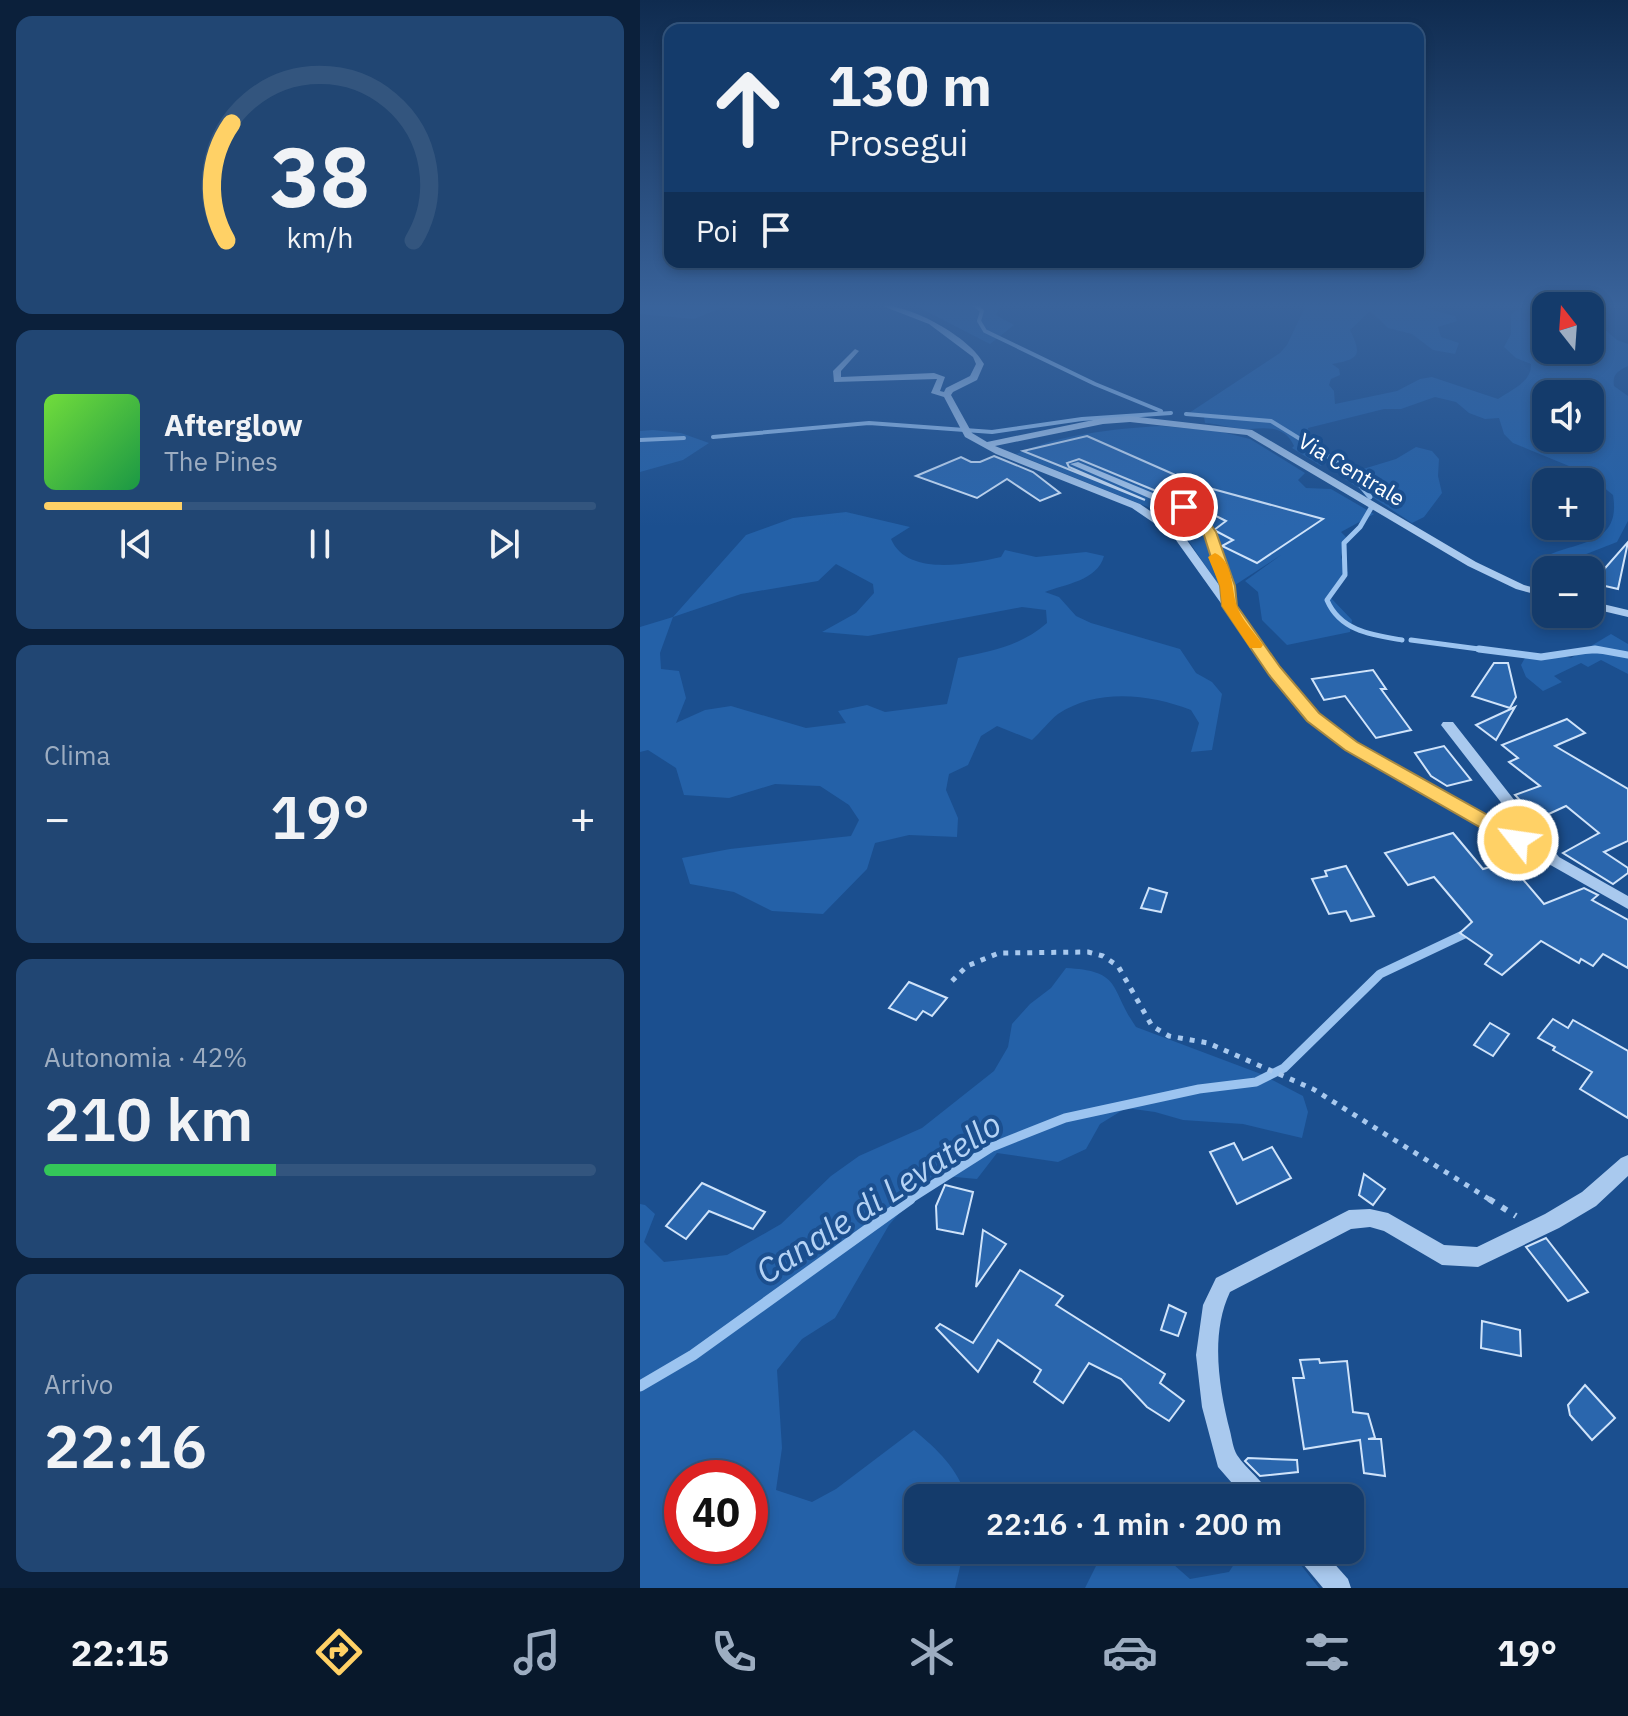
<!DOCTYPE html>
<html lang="it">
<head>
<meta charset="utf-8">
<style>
  :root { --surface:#143b6b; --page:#214673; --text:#f1f3f6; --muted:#9dadc1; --line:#33557e; --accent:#ffd166 }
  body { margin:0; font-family:"IBM Plex Sans",sans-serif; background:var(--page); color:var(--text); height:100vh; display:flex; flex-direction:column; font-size:30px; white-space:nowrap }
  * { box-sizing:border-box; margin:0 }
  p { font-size:26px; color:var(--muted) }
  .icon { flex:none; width:44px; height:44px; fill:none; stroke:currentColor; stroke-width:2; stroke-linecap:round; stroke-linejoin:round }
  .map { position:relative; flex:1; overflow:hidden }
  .details { display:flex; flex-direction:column; gap:16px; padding:16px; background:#0b203b; width:640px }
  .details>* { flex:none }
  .banner { position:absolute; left:24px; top:24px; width:760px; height:244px; border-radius:16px; box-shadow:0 4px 12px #0003,0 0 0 2px var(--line); background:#143b6b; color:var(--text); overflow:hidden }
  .needle { width:52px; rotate:343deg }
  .buttons { position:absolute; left:892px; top:292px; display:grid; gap:16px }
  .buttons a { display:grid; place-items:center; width:72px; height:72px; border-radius:16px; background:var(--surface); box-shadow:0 4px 12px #0003,0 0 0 2px var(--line); font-size:40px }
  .speed { position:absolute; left:24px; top:1460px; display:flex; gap:16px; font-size:40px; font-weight:700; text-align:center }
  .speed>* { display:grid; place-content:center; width:104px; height:104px; border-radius:50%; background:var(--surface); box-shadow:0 4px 12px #0003,0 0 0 2px var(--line); line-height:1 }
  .speed .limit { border:12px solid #d22; background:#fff; color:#111 }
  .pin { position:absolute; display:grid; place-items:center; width:68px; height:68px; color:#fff; margin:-34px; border:4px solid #fff; border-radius:50%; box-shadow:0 2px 8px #0007 }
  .me { position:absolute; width:88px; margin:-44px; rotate:300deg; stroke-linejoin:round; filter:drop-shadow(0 0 6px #0008) }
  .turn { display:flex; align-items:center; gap:28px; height:168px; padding:0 32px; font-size:36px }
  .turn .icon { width:104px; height:104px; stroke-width:2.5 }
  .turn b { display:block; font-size:56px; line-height:68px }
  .then { display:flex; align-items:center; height:76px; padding:0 32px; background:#0003; gap:16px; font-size:30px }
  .big { font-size:60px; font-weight:600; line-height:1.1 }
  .details .tile { flex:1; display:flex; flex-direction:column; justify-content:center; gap:12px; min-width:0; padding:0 28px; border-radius:16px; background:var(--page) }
  .details .dial { align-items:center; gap:0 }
  .dial svg { height:208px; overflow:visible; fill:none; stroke:var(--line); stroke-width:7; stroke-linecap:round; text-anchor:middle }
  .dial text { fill:var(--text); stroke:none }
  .song { display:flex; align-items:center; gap:24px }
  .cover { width:96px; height:96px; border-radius:12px; background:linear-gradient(135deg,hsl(100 70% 55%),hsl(140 70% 35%)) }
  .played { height:8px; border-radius:4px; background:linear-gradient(90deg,var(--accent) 25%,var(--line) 25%) }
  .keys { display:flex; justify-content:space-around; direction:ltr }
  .heat { display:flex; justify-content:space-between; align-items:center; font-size:44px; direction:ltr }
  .charge { height:12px; border-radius:6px; background:linear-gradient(90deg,#34c759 42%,var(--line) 0) }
  .trip { position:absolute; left:264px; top:1484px; width:460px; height:80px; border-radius:16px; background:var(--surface); box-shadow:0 4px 12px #0003,0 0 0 2px var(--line); font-weight:600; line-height:80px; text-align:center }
  .dock { display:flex; height:128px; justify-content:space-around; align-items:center; background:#08182b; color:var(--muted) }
  .dock .icon { width:56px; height:56px }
  .dock .current { color:var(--accent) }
  .dock b { font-size:36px; color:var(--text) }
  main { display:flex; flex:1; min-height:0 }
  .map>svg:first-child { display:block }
  .green { fill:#2461a8; fill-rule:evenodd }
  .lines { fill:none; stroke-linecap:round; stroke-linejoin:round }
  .stream-far4 { stroke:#9cc4f0; stroke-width:4 }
  .stream-far3 { stroke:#9cc4f0; stroke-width:5 }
  .stream-far2 { stroke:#9cc4f0; stroke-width:7 }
  .stream-far1 { stroke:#9cc4f0; stroke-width:9 }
  .stream { stroke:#9cc4f0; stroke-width:11 }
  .building { fill:#2a66ad; stroke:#cfe3fa; stroke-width:2 }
  .path-far1 { stroke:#a9c9ee; stroke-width:5; stroke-dasharray:5 7; stroke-linecap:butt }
  .path { stroke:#a9c9ee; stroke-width:6; stroke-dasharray:6 9; stroke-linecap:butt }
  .minor { fill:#a9c9ee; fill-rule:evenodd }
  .route { fill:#ffd166; stroke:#a68842; stroke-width:2 }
  .slow { fill:#f59e0b }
  .labels { text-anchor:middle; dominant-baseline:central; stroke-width:8; stroke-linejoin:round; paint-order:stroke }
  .far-street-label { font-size:22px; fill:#fff; stroke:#1b4f8f }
  .near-water-label { font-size:34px; font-style:italic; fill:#b5d3f5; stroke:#1b4f8f }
</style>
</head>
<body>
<main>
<section class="details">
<div class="tile dial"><svg viewBox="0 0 100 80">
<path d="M14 69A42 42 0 1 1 86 69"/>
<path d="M14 69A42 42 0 0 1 16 24" stroke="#ffd166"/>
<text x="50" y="56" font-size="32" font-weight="700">38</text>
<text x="50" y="72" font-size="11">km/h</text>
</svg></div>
<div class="tile">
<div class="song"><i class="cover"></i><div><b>Afterglow</b><p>The Pines</p></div></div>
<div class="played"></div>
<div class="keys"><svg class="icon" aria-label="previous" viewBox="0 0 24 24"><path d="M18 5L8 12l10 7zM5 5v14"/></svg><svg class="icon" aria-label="pause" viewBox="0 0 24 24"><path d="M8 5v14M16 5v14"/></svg><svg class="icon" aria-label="next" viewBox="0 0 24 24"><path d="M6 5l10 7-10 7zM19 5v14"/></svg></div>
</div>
<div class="tile"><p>Clima</p>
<div class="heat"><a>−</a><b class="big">19°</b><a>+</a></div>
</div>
<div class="tile"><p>Autonomia · 42%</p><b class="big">210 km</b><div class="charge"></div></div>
<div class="tile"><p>Arrivo</p><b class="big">22:16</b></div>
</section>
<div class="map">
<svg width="988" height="1588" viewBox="0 0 988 1588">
  <rect width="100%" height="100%" fill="#1b4f8f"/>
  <g class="green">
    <polygon points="0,305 142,305 146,310 81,308 54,319 0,314"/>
    <polygon points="274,305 361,305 356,315 374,325 350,344"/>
    <path d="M666,305H773L815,316L817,321L798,327L801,337L819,343L815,354L793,350L772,334L748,328L730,311L710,330C722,355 720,359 692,364L699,369L700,375L691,379L689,385L694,391L695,404L757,391L780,379L792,377L858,399C871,390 892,382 891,364L876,358L864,347L871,334V314C889,301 919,305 940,305L906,306V350H950V317L977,340L988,344V366C978,371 972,374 974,386L988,396V521L977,542L936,558L899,560C931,540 982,549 973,495L946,473L873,443L864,434L859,418L845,419L829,413L816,402L795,397L761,409H744L668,428L670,439L686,459L681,466L652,448L654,446C646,427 628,427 611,429C598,430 579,424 565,423L564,417L546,415L640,353L647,345ZM906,394H950V438H906Z"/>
    <path d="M521,426L578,431L610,439L665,473L658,480L666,488L691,489L734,514L701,532L706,537L701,557L708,573L694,586L690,597L712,620L710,632L647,645L622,620L618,592L605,581L641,555L592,587L579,586L540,528L508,507L376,454C421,434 472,429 521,426Z"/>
    <polygon points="13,430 41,433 69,443 43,460 0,472 0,431"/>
    <polygon points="776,447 792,451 799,459 798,476 802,493 784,517 772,523 700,476 756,459"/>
    <path d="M206,512L270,527L251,539C267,577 329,564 361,557L365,550L396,557L446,552L464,556C457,581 425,584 405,592L419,597L436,616L451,623L540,649L556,673L572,682L582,694L572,750L551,752L559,723L551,710C510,694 457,688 418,714C409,721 401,732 392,740L357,726L341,736L328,765L309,774L306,790L318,818L317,837L269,835L235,843L227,869L183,914L132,911L94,892L50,884L42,858L90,849L211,836L219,820L209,805L180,786L135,784L89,798L44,795L36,768L8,750L0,752V627L33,617L106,535L153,518ZM196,564L233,584L234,593L216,613L182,632L228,636L382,607L406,610L407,623C381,646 351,651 318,658L307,704L245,712L227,705L198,711L206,723L166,728L91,706L65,710L36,723L46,698L39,671L21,669L20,653L33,617L101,594L178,581Z"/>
    <polygon points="971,634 988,644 988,674 961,660 948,667 941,663 914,676 922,682 903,691 886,677 881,665 886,656 913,653 931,658"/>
    <path d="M426,968C483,971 469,988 496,1027L621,1074L663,1096L668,1112L662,1138L603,1124L543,1120L515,1112L486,1108L460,1124L446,1149L418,1162L357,1153L337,1179L293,1175L249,1225L195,1318L162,1339L137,1370L142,1448L136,1490L172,1502L196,1489L274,1430C298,1450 317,1468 327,1498H278V1550H324L315,1588H0V1204L5,1205L15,1214L4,1242L24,1262L87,1255L141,1224L191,1176L219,1156L282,1128L354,1071L368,1047L372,1024L390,1004L411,988ZM110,1478V1546H42V1478Z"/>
    <polygon points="464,1550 517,1550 550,1579 589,1572 603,1550 649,1550 679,1588 445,1588"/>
  </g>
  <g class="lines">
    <g class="stream-far4">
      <polyline points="335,305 342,311 339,321 345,331 455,384 521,411"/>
      <polyline points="546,414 631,421 691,458"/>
      <polyline points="73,437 229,423 352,432 442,419 531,413"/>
      <polyline points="0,440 44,438"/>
    </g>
    <g class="stream-far3">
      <polyline points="687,456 706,468 730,497"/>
      <path d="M731,508L720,527L704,543L705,575L687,600C700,631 732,635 762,640"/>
      <polyline points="771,640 854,651"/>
      <polyline points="942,651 965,651"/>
    </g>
    <polyline class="stream-far2" points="839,649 901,657 955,649 988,655"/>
    <polyline class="stream-far1" points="267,1201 352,1147 425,1118 559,1089 616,1082 644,1068 740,974 831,931"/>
    <polyline class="stream" points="0,1386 53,1355 270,1199"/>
  </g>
  <g class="building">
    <polygon points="447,436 558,485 683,519 617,563 582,546 593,540 574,530 586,521 536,496 533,498 439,459 427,463 429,467 505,500 383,451"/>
    <polygon points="354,456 393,472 420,493 400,501 367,479 337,498 276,476 321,457 331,462 340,462"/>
    <polygon points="988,542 978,589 952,583"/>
    <polygon points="854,663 868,663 876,697 870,708 832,696"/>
    <polygon points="733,670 746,689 741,689 771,730 736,738 705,696 684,700 672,679"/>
    <polygon points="875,707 856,740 836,725"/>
    <polygon points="927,719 945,733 915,746 988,789 988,841 964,852 988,868 988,873 973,884 923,853 959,833 926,806 898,819 875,795 900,786 869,762 878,758 862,745"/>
    <polygon points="804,746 831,780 807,786 791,776 775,753"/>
    <polygon points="813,833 843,869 861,864 874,879 881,877 904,904 944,888 958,895 952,900 988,920 988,968 963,954 953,966 941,959 939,963 901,941 862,975 845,964 852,955 820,933 832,922 794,877 768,885 745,853"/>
    <polygon points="706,866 734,916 711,921 706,911 689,914 672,879 687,876 685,871"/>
    <polygon points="509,888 527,893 521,912 501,908"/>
    <polygon points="269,982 307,998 292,1016 283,1011 276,1020 249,1008"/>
    <polygon points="913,1019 928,1028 933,1020 988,1051 988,1118 940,1089 952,1072 913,1050 915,1047 898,1038"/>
    <polygon points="850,1023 869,1034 853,1056 834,1045"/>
    <polygon points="594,1143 603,1160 632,1147 651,1178 597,1204 570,1152"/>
    <polygon points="724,1174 745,1189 733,1205 719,1195"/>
    <polygon points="62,1183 125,1212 113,1229 69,1211 46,1239 26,1226"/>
    <polygon points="305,1185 333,1192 323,1234 297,1229 296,1206"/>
    <polygon points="343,1230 366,1244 336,1287"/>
    <polygon points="906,1238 948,1292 928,1301 886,1247"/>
    <polygon points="380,1270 423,1296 416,1305 525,1374 520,1383 544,1401 529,1421 507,1407 481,1379 449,1363 423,1403 394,1382 401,1370 358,1340 338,1372 296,1328 300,1324 333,1343"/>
    <polygon points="529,1305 546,1313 538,1336 521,1330"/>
    <polygon points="842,1321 880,1330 881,1356 841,1348"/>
    <polygon points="679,1359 680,1363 707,1361 713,1412 728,1414 735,1438 728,1439 741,1439 745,1476 724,1473 720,1440 664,1449 653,1378 664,1378 660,1360"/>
    <polygon points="945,1385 975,1418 952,1440 930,1415 928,1405"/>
    <polygon points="608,1458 657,1460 658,1472 620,1476 605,1461"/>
  </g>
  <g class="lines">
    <polyline class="path-far1" points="312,981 327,966 359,953 448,952 463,956 478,966 512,1026 529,1036 568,1043 673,1089 852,1201"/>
    <polyline class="path" points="849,1199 876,1216"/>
    <g class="minor">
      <path d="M240,305C271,305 330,337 344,364L337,380L313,392L311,395L332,433L347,442L463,418L490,416L612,430L836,562L884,585L906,591V597L876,589L828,566L607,435L490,422L463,424L355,446L500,504L541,532L579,585L569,545L553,517L430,464L438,462L561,513L579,545L595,606L660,694L678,714L716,743L891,841L801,725L803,722H813L919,857L988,896V909L706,749L668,720L650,700L533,536L492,508L356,454L325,437L304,397L291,393L297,379L194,382L193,371L215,349L219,351L201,371V377L294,373L305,377L300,391L304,392L306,388L330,376L336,364L333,357L289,324Z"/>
      <polygon points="950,601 988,610 988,617 950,608"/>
      <path d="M988,1155V1176L956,1206L919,1228L838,1267L802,1265L744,1231L730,1227L711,1229L590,1292C570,1334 579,1388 590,1431C592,1439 593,1448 597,1455C607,1470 624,1481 632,1498H605L578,1467L562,1407L556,1355L563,1305L576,1278L709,1210L730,1209L748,1213L804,1245L837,1247L905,1214L942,1192L981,1158Z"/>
      <polygon points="654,1550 682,1550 708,1579 711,1588 683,1588 658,1558"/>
    </g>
  </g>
  <linearGradient id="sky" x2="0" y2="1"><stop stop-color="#0f2b4f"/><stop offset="0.58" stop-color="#39639b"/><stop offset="1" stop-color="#39639b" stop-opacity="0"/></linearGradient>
  <rect width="988" height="527" fill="url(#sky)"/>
  <polygon class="route" points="539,504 549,504 562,512 576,532 595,586 597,606 640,667 679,713 717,742 885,836 887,840 885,845 871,845 705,750 667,721 629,675 582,606 580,586 563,532 552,518 539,510"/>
  <path class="slow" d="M575,553C594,561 591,590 597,606C601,619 615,633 623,645L621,648H610L582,606L580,586L568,557Z"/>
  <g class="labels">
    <g class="far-street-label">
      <text transform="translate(712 469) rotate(31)">Via Centrale</text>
    </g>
    <g class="near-water-label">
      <text transform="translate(238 1197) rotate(-33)">Canale di Levatello</text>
    </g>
  </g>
</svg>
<div class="buttons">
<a><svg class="needle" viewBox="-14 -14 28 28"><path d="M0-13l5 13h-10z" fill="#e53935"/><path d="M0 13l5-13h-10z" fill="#9dadc1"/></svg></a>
<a><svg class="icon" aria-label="sound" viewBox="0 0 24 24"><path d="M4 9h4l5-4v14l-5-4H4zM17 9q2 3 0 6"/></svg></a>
<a>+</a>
<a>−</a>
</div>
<div class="speed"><div class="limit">40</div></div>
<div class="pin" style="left:544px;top:507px;background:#d93025"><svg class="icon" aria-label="arrive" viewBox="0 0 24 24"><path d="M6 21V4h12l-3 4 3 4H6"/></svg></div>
<svg class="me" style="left:878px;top:840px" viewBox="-20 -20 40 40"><circle r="17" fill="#ffd166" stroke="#fff" stroke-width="3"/><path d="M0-11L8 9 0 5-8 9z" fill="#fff"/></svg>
<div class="trip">22:16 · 1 min · 200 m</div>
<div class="banner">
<div class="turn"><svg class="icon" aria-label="ahead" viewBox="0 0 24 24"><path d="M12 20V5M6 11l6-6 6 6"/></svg><div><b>130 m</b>Prosegui</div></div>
<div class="then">Poi<svg class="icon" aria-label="arrive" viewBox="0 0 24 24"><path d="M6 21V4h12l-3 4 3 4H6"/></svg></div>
</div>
</div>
</main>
<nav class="dock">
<b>22:15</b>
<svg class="icon current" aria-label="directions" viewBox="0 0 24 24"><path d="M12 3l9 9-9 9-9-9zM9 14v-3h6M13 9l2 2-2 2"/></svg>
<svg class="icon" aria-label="music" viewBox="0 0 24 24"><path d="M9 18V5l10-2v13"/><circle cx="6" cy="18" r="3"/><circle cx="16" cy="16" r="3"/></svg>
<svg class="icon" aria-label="phone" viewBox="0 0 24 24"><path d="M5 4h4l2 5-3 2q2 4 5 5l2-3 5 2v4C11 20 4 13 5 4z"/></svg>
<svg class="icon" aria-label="climate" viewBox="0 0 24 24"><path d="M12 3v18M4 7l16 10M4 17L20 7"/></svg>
<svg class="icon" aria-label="car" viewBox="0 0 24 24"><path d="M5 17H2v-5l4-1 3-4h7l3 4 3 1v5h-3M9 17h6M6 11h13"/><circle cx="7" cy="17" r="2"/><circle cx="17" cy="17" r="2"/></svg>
<svg class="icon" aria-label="filters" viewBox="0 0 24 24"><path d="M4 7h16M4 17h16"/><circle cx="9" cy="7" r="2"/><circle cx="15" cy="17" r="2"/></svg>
<b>19°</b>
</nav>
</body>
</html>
